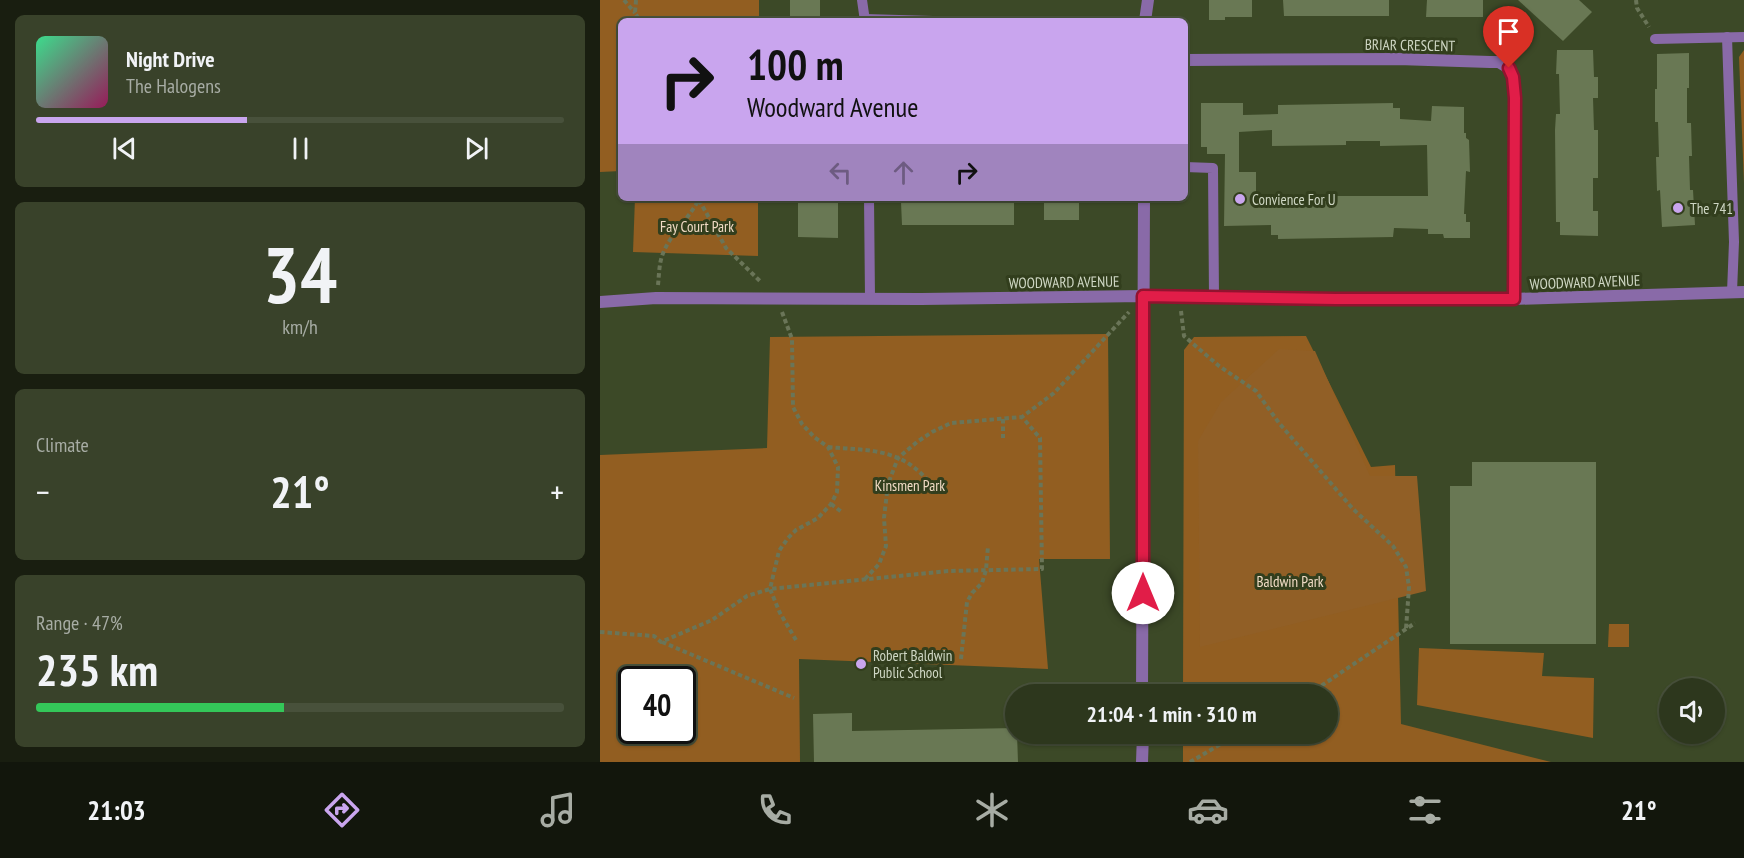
<!DOCTYPE html>
<html lang="en">
<head>
<meta charset="utf-8">
<style>
  :root { --surface:#2d371d; --page:#39422a; --text:#f1f3f6; --muted:#a7aca4; --line:#48513b; --accent:#c9a5ee }
  body { margin:0; font-family:"PT Sans Narrow",sans-serif; background:var(--page); color:var(--text); height:100vh; display:flex; flex-direction:column; font-size:22px; white-space:nowrap }
  * { box-sizing:border-box; margin:0 }
  p { font-size:20px; color:var(--muted) }
  .icon { flex:none; width:33px; height:33px; fill:none; stroke:currentColor; stroke-width:2; stroke-linecap:round; stroke-linejoin:round }
  .map { position:relative; flex:1; overflow:hidden }
  .details { display:flex; flex-direction:column; gap:15px; padding:15px; background:#191e10; width:600px }
  .details>* { flex:none }
  .banner { position:absolute; left:18px; top:18px; width:570px; height:183px; border-radius:9px; box-shadow:0 2px 4px #0004,0 0 0 2px var(--line); background:#c9a5ee; color:#111; overflow:hidden }
  .controls { position:absolute; left:1059px; top:678px; display:grid; gap:12px }
  .controls a { display:grid; place-items:center; width:66px; height:66px; border-radius:50%; background:var(--surface); box-shadow:0 2px 4px #0004,0 0 0 2px var(--line); font-size:30px }
  .speed { position:absolute; left:18px; top:666px; display:flex; gap:12px; font-size:30px; font-weight:700; text-align:center }
  .speed>* { display:grid; place-content:center; width:78px; height:78px; border-radius:50%; background:var(--surface); box-shadow:0 2px 4px #0004,0 0 0 2px var(--line); line-height:1 }
  .speed .limit { border:3px solid #111; border-radius:9px; background:#fff; color:#111 }
  .pin { position:absolute; display:grid; place-items:center; width:51px; height:51px; color:#fff; margin:-62px -26px; border-radius:50% 50% 50% 0; rotate:-45deg; box-shadow:0 0 6px #0007 }
  .pin .icon { rotate:45deg }
  .me { position:absolute; width:66px; margin:-33px; rotate:0deg; stroke-linejoin:round; filter:drop-shadow(0 0 4px #0008) }
  .turn { display:flex; align-items:center; gap:21px; height:126px; padding:0 30px; font-size:27px }
  .turn .icon { width:78px; height:78px; stroke-width:2.5 }
  .turn b { display:block; font-size:42px; line-height:51px }
  .lanes { display:flex; align-items:center; height:57px; padding:0 30px; background:#0003; justify-content:center; gap:30px; direction:ltr }
  .lanes .off { opacity:.35 }
  .big { font-size:45px; font-weight:600; line-height:1.1 }
  .details .card { flex:1; display:flex; flex-direction:column; justify-content:center; gap:9px; min-width:0; padding:0 21px; border-radius:9px; background:var(--page) }
  .details .dial { align-items:center; gap:0 }
  .dial b { font-size:78px; line-height:1 }
  .song { display:flex; align-items:center; gap:18px }
  .cover { width:72px; height:72px; border-radius:9px; background:linear-gradient(135deg,hsl(150 70% 55%),hsl(330 70% 35%)) }
  .played { height:6px; border-radius:3px; background:linear-gradient(90deg,var(--accent) 40%,var(--line) 40%) }
  .keys { display:flex; justify-content:space-around; direction:ltr }
  .heat { display:flex; justify-content:space-between; align-items:center; font-size:33px; direction:ltr }
  .charge { height:9px; border-radius:4px; background:linear-gradient(90deg,#34c759 47%,var(--line) 0) }
  .trip { position:absolute; left:405px; top:684px; width:333px; height:60px; border-radius:30px; background:var(--surface); box-shadow:0 2px 4px #0004,0 0 0 2px var(--line); font-weight:600; line-height:60px; text-align:center }
  .dock { display:flex; height:96px; justify-content:space-around; align-items:center; background:#12160c; color:var(--muted) }
  .dock .icon { width:42px; height:42px }
  .dock .current { color:var(--accent) }
  .dock b { font-size:27px; color:var(--text) }
  main { display:flex; flex:1; min-height:0 }
  .map>svg:first-child { display:block }
  .green { fill:#925e21; fill-rule:evenodd }
  .forest { fill:#915f26 }
  .building { fill:#697854; fill-rule:evenodd }
  .lines { fill:none; stroke-linecap:round; stroke-linejoin:round }
  .path { stroke:#6a7558; stroke-width:4; stroke-dasharray:4.5 3; stroke-linecap:butt }
  .service { stroke:#896aa8; stroke-width:10 }
  .minor { stroke:#896aa8; stroke-width:12 }
  .tertiary { stroke:#896aa8; stroke-width:12 }
  .route-casing { stroke:#92132f; stroke-width:15 }
  .route { stroke:#e11d48; stroke-width:10 }
  .poi-dot { fill:#c9a5ee; stroke:#323e1d; stroke-width:2 }
  .labels { text-anchor:middle; dominant-baseline:central; stroke-width:6; stroke-linejoin:round; paint-order:stroke }
  .street-label { font-size:15px; fill:#cfd7c4; stroke:#323e1d }
  .poi-label { font-size:15px; fill:#cfd7c4; stroke:#323e1d; text-anchor:start }
  .park-label { font-size:15px; fill:#f1dbc5; stroke:#323e1d }
</style>
</head>
<body>
<main>
<section class="details">
<div class="card">
<div class="song"><i class="cover"></i><div><b>Night Drive</b><p>The Halogens</p></div></div>
<div class="played"></div>
<div class="keys"><svg class="icon" aria-label="previous" viewBox="0 0 24 24"><path d="M18 5L8 12l10 7zM5 5v14"/></svg><svg class="icon" aria-label="pause" viewBox="0 0 24 24"><path d="M8 5v14M16 5v14"/></svg><svg class="icon" aria-label="next" viewBox="0 0 24 24"><path d="M6 5l10 7-10 7zM19 5v14"/></svg></div>
</div>
<div class="card dial"><b>34</b><p>km/h</p></div>
<div class="card"><p>Climate</p>
<div class="heat"><a>−</a><b class="big">21°</b><a>+</a></div>
</div>
<div class="card"><p>Range · 47%</p><b class="big">235 km</b><div class="charge"></div></div>
</section>
<div class="map">
<svg width="1144" height="762" viewBox="0 0 1144 762">
  <rect width="100%" height="100%" fill="#3c4927"/>
  <g class="green">
    <polygon points="0,0 159,0 159,21 21,21 21,171 0,172"/>
    <polygon points="1144,50 1144,183 1139,57"/>
    <polygon points="35,198 158,198 158,256 33,252"/>
    <path d="M508,334L510,559H439L448,669L199,659L200,762H0V455L167,448L170,337ZM32,680H82V730H32Z"/>
    <polygon points="706,336 771,467 795,465 801,724 951,762 583,762 583,734 728,734 728,694 583,694 584,350 594,337"/>
    <polygon points="1009,624 1029,624 1029,647 1008,647"/>
    <polygon points="819,648 944,653 942,676 994,678 993,738 817,705"/>
  </g>
  <polygon class="forest" points="679,349 715,351 770,476 817,476 826,591 600,647 598,441 621,402"/>
  <g class="building">
    <rect x="190" y="0" width="30" height="21"/>
    <polygon points="609,0 652,0 652,17 625,17 625,20 609,20"/>
    <polygon points="683,0 789,0 789,16 684,16"/>
    <polygon points="827,0 883,0 883,17 826,17"/>
    <polygon points="918,0 979,0 992,12 963,41"/>
    <polygon points="957,50 993,50 994,77 998,77 998,98 993,98 994,130 998,130 998,178 993,178 993,211 998,211 998,236 960,235 960,222 956,222 955,130 956,114 960,114 959,74 956,74"/>
    <polygon points="1089,53 1089,88 1087,88 1087,123 1091,123 1092,156 1089,156 1090,190 1093,190 1095,225 1062,227 1060,190 1057,191 1056,157 1059,157 1058,122 1055,122 1055,89 1057,89 1057,54"/>
    <path d="M601,103H643V115L678,114V105L793,103V108H800V119L831,121L832,106L864,107V133H866V138L869,140L870,172L866,171L864,214H866V222H870V238H844L843,234H828V229L794,228L793,237L678,239V235H671V225L624,226L625,154H607V147H601ZM672,130V146L746,145V141H780V146L827,145L828,196H725V201H691V196H656V172H639V132Z"/>
    <polygon points="198,198 238,198 238,238 198,237"/>
    <polygon points="305,198 410,198 410,202 414,202 414,225 302,225 301,202 305,202"/>
    <rect x="444" y="198" width="35" height="22"/>
    <polygon points="872,462 996,462 996,644 850,644 850,486 872,486"/>
    <polygon points="252,713 252,731 416,728 416,734 417,734 418,762 214,762 213,714"/>
  </g>
  <g class="lines">
    <g class="path">
      <polyline points="24,0 35,13"/>
      <polyline points="36,0 35,13 40,21"/>
      <polyline points="1036,0 1037,8 1049,27"/>
      <polyline points="99,200 126,248 161,282"/>
      <path d="M58,285C59,276 59,265 62,256C69,235 89,219 99,199"/>
      <polyline points="581,311 584,336 619,366 656,391 679,423 753,509 793,546 806,567 809,587 806,629"/>
      <polyline points="182,312 192,339 193,407 202,424 214,437 228,447 238,467 237,492 231,504 218,518 196,530 188,538 179,551 170,589 180,613 196,640"/>
      <polyline points="403,419 403,438"/>
      <path d="M228,447C259,450 291,448 316,469C322,474 328,480 334,486"/>
      <polyline points="231,504 243,513"/>
      <polyline points="265,579 279,564 286,546 284,518 288,484 298,458 317,442 332,432 351,423 422,417"/>
      <polyline points="0,632 54,636 61,642 112,620 147,596 170,589 348,571 442,569 440,438 422,417 454,393 529,312"/>
      <polyline points="62,642 194,698"/>
      <polyline points="361,659 367,602 372,593 382,583 386,570 388,546"/>
      <polyline points="709,694 815,623"/>
      <polyline points="590,762 638,734"/>
    </g>
    <g class="service">
      <polyline points="262,0 265,21"/>
      <polyline points="265,19 333,21"/>
      <polyline points="1127,37 1134,242 1132,292"/>
      <polyline points="1055,39 1144,37"/>
      <polyline points="585,167 613,168 614,297"/>
      <polyline points="269,198 270,298"/>
    </g>
    <polyline class="minor" points="585,60 798,59 890,62 899,62 909,68 915,86 915,98 913,299"/>
    <g class="tertiary">
      <polyline points="545,21 548,0"/>
      <polyline points="0,302 56,298 321,299 543,296 736,299 913,299 1144,292"/>
      <polyline points="542,694 544,198"/>
      <polyline points="542,762 543,734"/>
    </g>
  </g>
  <g class="lines">
    <defs>
      <polyline id="route" points="543,593 543,296 736,299 914,299 915,98 913,77 909,68"/>
    </defs>
    <use href="#route" class="route-casing"/>
    <use href="#route" class="route"/>
  </g>
  <g class="poi-dot">
    <circle cx="640" cy="199" r="6"/>
    <circle cx="1078" cy="208" r="6"/>
    <circle cx="261" cy="664" r="6"/>
  </g>
  <g class="labels">
    <g class="street-label">
      <text transform="translate(810 45) rotate(1)">BRIAR CRESCENT</text>
      <text transform="translate(464 282) rotate(-1)">WOODWARD AVENUE</text>
      <text transform="translate(985 282) rotate(-2)">WOODWARD AVENUE</text>
    </g>
    <g class="poi-label">
      <text x="652" y="199">Convience For U</text>
      <text x="1090" y="208">The 741</text>
      <text x="273" y="655">Robert Baldwin<tspan x="273" dy="17">Public School</tspan></text>
    </g>
    <g class="park-label">
      <text x="97" y="226">Fay Court Park</text>
      <text x="310" y="485">Kinsmen Park</text>
      <text x="690" y="581">Baldwin Park</text>
    </g>
  </g>
</svg>
<div class="controls">
<a><svg class="icon" aria-label="sound" viewBox="0 0 24 24"><path d="M4 9h4l5-4v14l-5-4H4zM17 9q2 3 0 6"/></svg></a>
</div>
<div class="speed"><div class="limit">40</div></div>
<div class="pin" style="left:909px;top:68px;background:#d93025"><svg class="icon" aria-label="arrive" viewBox="0 0 24 24"><path d="M6 21V4h12l-3 4 3 4H6"/></svg></div>
<svg class="me" style="left:543px;top:593px" viewBox="-20 -20 40 40"><circle r="19" fill="#fff"/><path d="M0-13L10 11 0 6-10 11z" fill="#e11d48"/></svg>
<div class="trip">21:04 · 1 min · 310 m</div>
<div class="banner">
<div class="turn"><svg class="icon" aria-label="right" viewBox="0 0 24 24"><path d="M7 20v-9h11M14 6l5 5-5 5"/></svg><div><b>100 m</b>Woodward Avenue</div></div>
<div class="lanes"><svg class="icon off" aria-label="left" viewBox="0 0 24 24"><path d="M17 20v-9H6M10 6l-5 5 5 5"/></svg><svg class="icon off" aria-label="ahead" viewBox="0 0 24 24"><path d="M12 20V5M6 11l6-6 6 6"/></svg><svg class="icon" aria-label="right" viewBox="0 0 24 24"><path d="M7 20v-9h11M14 6l5 5-5 5"/></svg></div>
</div>
</div>
</main>
<nav class="dock">
<b>21:03</b>
<svg class="icon current" aria-label="directions" viewBox="0 0 24 24"><path d="M12 3l9 9-9 9-9-9zM9 14v-3h6M13 9l2 2-2 2"/></svg>
<svg class="icon" aria-label="music" viewBox="0 0 24 24"><path d="M9 18V5l10-2v13"/><circle cx="6" cy="18" r="3"/><circle cx="16" cy="16" r="3"/></svg>
<svg class="icon" aria-label="phone" viewBox="0 0 24 24"><path d="M5 4h4l2 5-3 2q2 4 5 5l2-3 5 2v4C11 20 4 13 5 4z"/></svg>
<svg class="icon" aria-label="climate" viewBox="0 0 24 24"><path d="M12 3v18M4 7l16 10M4 17L20 7"/></svg>
<svg class="icon" aria-label="car" viewBox="0 0 24 24"><path d="M5 17H2v-5l4-1 3-4h7l3 4 3 1v5h-3M9 17h6M6 11h13"/><circle cx="7" cy="17" r="2"/><circle cx="17" cy="17" r="2"/></svg>
<svg class="icon" aria-label="filters" viewBox="0 0 24 24"><path d="M4 7h16M4 17h16"/><circle cx="9" cy="7" r="2"/><circle cx="15" cy="17" r="2"/></svg>
<b>21°</b>
</nav>
</body>
</html>
